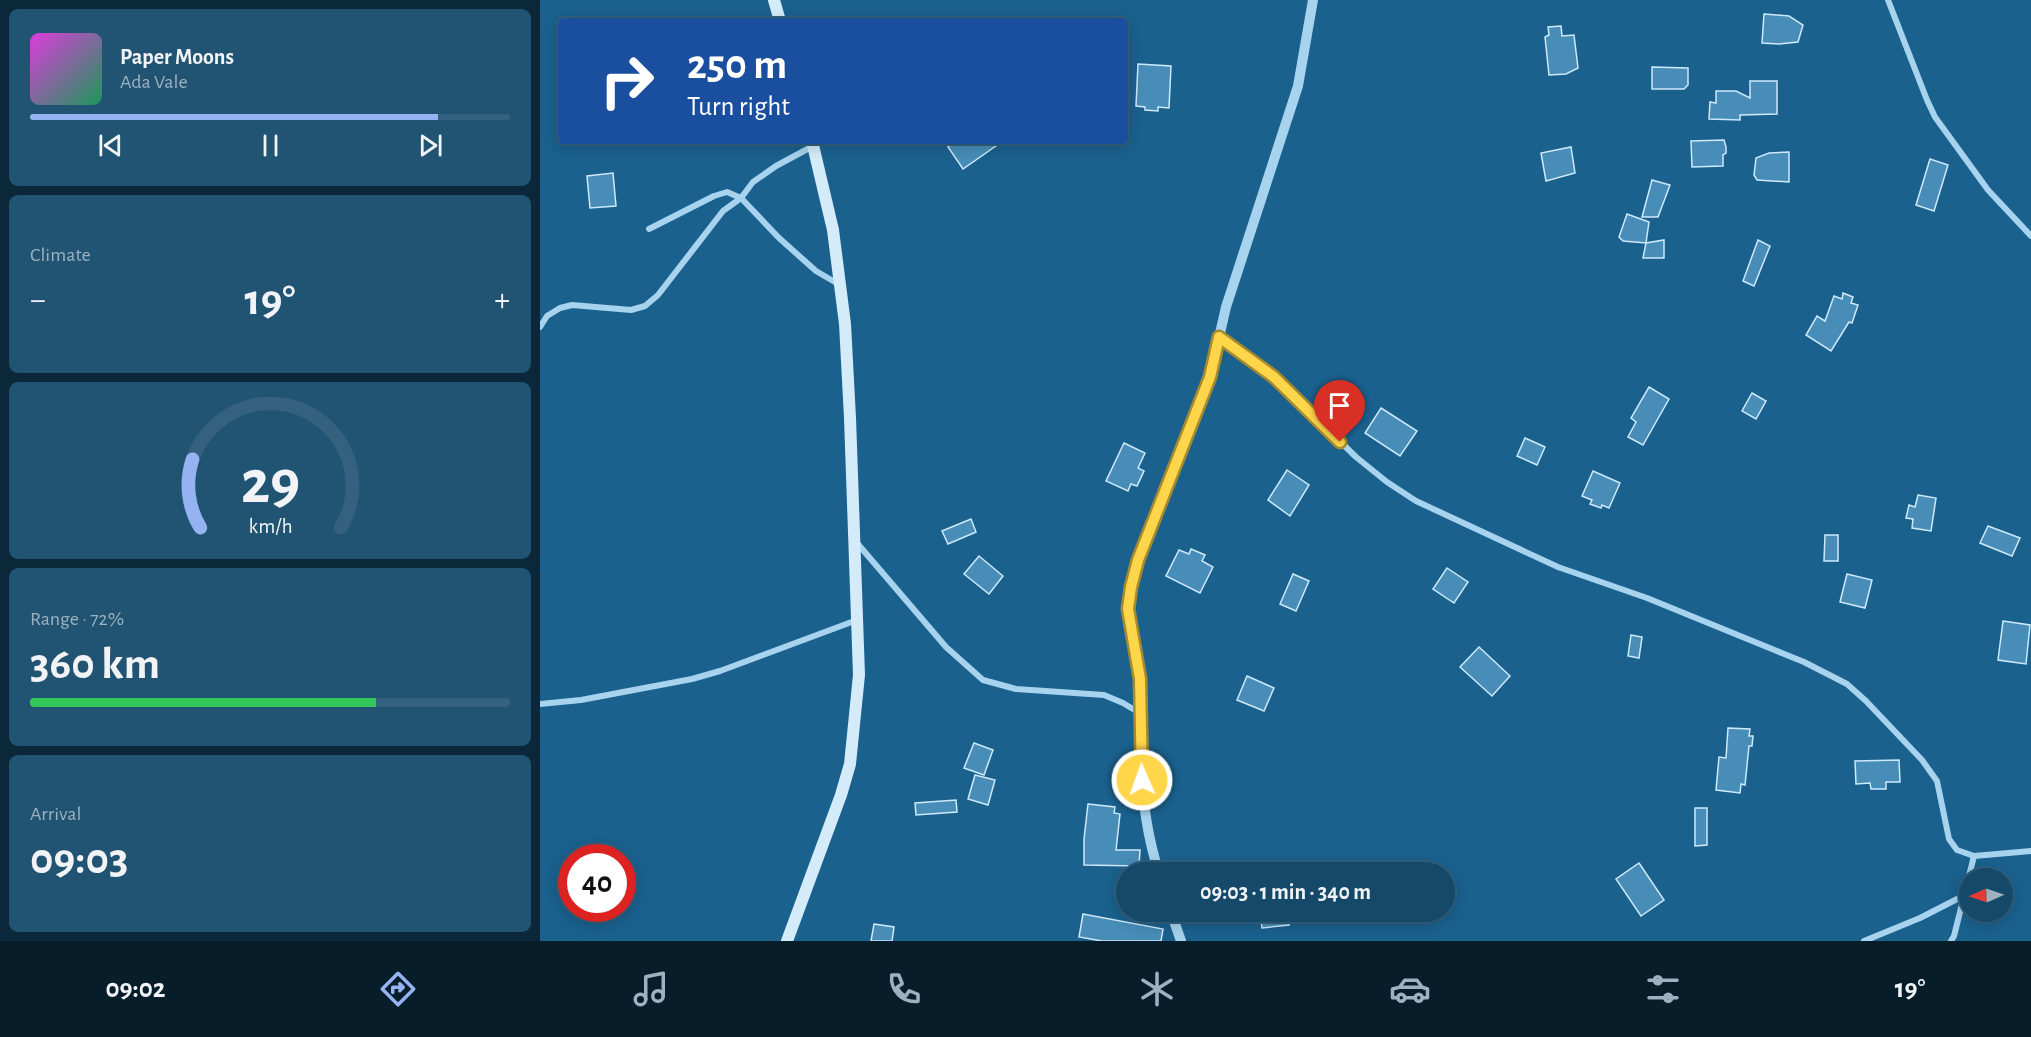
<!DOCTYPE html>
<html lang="en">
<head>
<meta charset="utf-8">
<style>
  :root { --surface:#14496a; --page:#215372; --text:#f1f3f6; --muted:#9db2c1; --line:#33617e; --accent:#95b2f1 }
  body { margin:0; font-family:"Alegreya Sans",sans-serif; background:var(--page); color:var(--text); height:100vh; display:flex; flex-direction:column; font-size:22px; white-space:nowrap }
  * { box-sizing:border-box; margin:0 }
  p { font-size:20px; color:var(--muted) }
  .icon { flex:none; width:33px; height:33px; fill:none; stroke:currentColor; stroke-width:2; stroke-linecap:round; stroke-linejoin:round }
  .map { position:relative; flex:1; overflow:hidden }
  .sheet { display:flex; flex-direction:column; gap:9px; padding:9px; background:#0b283a; width:540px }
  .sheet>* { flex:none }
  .hud { position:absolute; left:18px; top:18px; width:570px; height:126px; border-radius:6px; box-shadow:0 3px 15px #0003,0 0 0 2px var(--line); background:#1a4fa0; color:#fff; overflow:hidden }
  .needle { width:39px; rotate:268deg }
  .controls { position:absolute; left:1419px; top:868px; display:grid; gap:12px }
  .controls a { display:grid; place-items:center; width:54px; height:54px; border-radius:50%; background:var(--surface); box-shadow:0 3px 15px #0003,0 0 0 2px var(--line); font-size:30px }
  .speed { position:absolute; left:18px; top:844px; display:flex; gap:12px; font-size:30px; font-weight:700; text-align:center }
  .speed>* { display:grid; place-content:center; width:78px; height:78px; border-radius:50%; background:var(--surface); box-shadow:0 3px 15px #0003,0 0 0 2px var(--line); line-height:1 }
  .speed .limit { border:9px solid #d22; background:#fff; color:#111 }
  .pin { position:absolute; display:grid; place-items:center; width:51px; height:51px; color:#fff; margin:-62px -26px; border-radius:50% 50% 50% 0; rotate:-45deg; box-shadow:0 0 6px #0007 }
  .pin .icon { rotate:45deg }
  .me { position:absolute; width:66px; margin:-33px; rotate:358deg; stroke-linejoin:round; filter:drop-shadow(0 0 4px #0008) }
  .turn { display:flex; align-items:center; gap:21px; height:126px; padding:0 30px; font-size:27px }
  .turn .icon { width:78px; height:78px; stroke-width:2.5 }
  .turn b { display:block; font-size:42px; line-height:51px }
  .big { font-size:45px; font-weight:600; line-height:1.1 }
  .sheet .widget { flex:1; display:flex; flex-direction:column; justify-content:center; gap:9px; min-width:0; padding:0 21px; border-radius:9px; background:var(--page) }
  .sheet .dial { align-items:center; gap:0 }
  .dial svg { height:156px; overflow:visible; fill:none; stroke:var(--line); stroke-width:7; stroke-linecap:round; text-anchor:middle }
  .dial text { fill:var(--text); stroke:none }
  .song { display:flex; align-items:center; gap:18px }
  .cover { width:72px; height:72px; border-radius:9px; background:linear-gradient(135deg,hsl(300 70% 55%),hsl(150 70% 35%)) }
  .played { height:6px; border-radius:3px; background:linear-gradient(90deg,var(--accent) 85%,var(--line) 85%) }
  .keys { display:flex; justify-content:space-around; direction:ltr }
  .heat { display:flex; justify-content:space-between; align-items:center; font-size:33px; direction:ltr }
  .charge { height:9px; border-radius:4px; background:linear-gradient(90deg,#34c759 72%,var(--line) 0) }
  .trip { position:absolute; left:576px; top:862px; width:339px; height:60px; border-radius:30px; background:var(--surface); box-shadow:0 3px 15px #0003,0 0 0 2px var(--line); font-weight:600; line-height:60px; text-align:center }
  .tab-bar { display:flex; height:96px; justify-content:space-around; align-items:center; background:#081d2a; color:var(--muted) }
  .tab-bar .icon { width:42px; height:42px }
  .tab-bar .selected { color:var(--accent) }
  .tab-bar b { font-size:27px; color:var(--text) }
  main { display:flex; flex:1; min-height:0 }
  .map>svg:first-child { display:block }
  .building { fill:#478db8; stroke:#cde9fa; stroke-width:1.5 }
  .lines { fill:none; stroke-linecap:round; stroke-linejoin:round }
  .minor { stroke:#a7d3ee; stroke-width:6 }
  .tertiary { stroke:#a7d3ee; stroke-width:10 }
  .secondary { stroke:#d4ebfa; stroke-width:12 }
  .route-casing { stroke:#a68a30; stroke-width:15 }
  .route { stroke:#ffd54a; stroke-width:10 }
</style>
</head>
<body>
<main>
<section class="sheet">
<div class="widget">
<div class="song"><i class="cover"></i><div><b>Paper Moons</b><p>Ada Vale</p></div></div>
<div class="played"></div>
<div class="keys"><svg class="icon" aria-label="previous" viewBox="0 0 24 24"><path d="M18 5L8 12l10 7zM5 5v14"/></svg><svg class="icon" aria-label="pause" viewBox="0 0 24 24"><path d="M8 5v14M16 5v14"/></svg><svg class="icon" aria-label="next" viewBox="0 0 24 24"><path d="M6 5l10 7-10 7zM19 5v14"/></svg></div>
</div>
<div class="widget"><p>Climate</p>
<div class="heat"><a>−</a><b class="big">19°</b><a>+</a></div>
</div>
<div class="widget dial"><svg viewBox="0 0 100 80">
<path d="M14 69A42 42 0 1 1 86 69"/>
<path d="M14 69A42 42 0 0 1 10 34" stroke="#95b2f1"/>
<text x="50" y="56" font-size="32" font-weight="700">29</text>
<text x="50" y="72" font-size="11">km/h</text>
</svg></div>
<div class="widget"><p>Range · 72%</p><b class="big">360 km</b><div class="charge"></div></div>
<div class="widget"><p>Arrival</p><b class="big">09:03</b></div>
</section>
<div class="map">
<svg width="1491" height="941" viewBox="0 0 1491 941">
  <rect width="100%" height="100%" fill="#1a618e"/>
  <g class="building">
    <polygon points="1224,14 1249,16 1263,25 1258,42 1239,44 1222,43"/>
    <polygon points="1021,26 1022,36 1034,35 1038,68 1026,74 1009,75 1005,37 1009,35 1008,27"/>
    <polygon points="598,64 631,66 629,108 618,107 618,111 605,110 605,107 596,106"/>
    <polygon points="1112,67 1148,68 1148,85 1144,89 1112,89"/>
    <polygon points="1210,81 1237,81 1237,114 1200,115 1200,120 1169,119 1170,102 1176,103 1176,91 1196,91 1210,98"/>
    <polygon points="1184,140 1186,147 1186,153 1183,155 1183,166 1152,167 1151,141"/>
    <polygon points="417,141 463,141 423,169 408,147"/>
    <polygon points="1031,147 1035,173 1006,181 1001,153"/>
    <polygon points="1249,152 1249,182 1217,180 1214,175 1216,158 1229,153"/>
    <polygon points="1390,159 1408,165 1394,211 1376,205"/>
    <polygon points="73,173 76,206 50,208 47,176"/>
    <polygon points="1112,180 1130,185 1118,217 1102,217"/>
    <polygon points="1087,214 1109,222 1106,243 1083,241 1079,237"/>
    <polygon points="1124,240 1124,258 1103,258 1106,243"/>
    <polygon points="1218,240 1230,246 1214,286 1203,281"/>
    <polygon points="1303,293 1313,297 1311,303 1318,305 1312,323 1309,322 1291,351 1266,335 1277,316 1285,321 1294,296 1302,299"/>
    <polygon points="1109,387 1129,399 1103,445 1088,437 1096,422 1091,418"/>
    <polygon points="1212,393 1226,401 1216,419 1202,411"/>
    <polygon points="841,408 877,431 860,456 825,433"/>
    <polygon points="985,438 1005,447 997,465 977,456"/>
    <polygon points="584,443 605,453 598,468 604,471 597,486 591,484 588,491 566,481"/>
    <polygon points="747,470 769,485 750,516 728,500"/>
    <polygon points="1053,471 1080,483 1069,508 1062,505 1061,508 1050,504 1052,500 1042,496"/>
    <polygon points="1378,495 1396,498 1391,531 1372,528 1373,519 1366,518 1369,505 1375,507"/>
    <polygon points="431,519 436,532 408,544 402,531"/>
    <polygon points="1448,526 1480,538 1472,556 1440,543"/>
    <polygon points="1285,535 1298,535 1298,561 1284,561"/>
    <polygon points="651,549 665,555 662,561 673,567 660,593 626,576 639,550 649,554"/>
    <polygon points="439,556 463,576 449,594 424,574"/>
    <polygon points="907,568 928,582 914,603 893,589"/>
    <polygon points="753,574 769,581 756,611 740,604"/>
    <polygon points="1307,574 1332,580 1325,608 1300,602"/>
    <polygon points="1463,621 1490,625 1486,664 1458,660"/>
    <polygon points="1091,635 1102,637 1099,658 1088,656"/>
    <polygon points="939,647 970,676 952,696 920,667"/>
    <polygon points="707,676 734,688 724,711 697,700"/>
    <polygon points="1188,728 1210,729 1209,736 1213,736 1212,746 1209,746 1205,785 1201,784 1200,793 1176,790 1179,757 1186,758"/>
    <polygon points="434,743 453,750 444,775 424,768"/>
    <polygon points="1359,760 1360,782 1346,782 1346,789 1331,789 1330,783 1316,784 1315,761"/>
    <polygon points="435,775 455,780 448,805 428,799"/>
    <polygon points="416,800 417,812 376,815 375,803"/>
    <polygon points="548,804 575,807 574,813 580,814 576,850 600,850 599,866 544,865 544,839"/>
    <polygon points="1155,808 1167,808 1167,845 1155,846"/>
    <polygon points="1099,863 1124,900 1101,916 1076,879"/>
    <polygon points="720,912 748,912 749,925 722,928"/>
    <polygon points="543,914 623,929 621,941 562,941 539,937"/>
    <polygon points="334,924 354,927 352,941 331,941"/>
  </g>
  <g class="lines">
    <g class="minor">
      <polyline points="1348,0 1387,100 1395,117 1448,190 1491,236"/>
      <polyline points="109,229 174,196 187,192 201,198 239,238 276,271 300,285"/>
      <polyline points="0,327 7,316 20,308 32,305 91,310 105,306 118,295 183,211 201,198 213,182 236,166 273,146"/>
      <polyline points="679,337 734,377 816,457 847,482 876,501 1018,567 1107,598 1264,662 1307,684 1326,701 1382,760 1397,781 1409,839 1417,850 1434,856 1491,851"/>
      <polyline points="317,543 406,647 443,680 476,689 564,695 583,703 603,715"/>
      <polyline points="0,704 41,700 152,679 180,671 317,620"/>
      <polyline points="1324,941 1380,918 1425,895"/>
      <polyline points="1411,941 1414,936 1434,856"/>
    </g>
    <g class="tertiary">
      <path d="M619,873C607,836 602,799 601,760C600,736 602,711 601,687C599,661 590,636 589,610C588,593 594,576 598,560L670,377L686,307L758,86L773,0"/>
      <polyline points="631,912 641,941"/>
    </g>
    <g class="secondary">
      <polyline points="234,0 240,21"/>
      <polyline points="247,941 301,795 310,764 319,675 310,418 305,324 293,230 272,141"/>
    </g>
  </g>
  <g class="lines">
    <defs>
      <polyline id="route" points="602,780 600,679 588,609 591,587 598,560 670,377 679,337 734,377 800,442"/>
    </defs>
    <use href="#route" class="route-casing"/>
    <use href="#route" class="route"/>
  </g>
</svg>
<div class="controls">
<a><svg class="needle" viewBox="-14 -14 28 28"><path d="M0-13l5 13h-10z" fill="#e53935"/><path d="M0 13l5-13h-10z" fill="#9db2c1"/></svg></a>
</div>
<div class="speed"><div class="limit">40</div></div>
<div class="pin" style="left:800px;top:442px;background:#d93025"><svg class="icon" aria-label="arrive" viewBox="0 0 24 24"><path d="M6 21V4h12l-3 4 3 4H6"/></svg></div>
<svg class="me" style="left:602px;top:780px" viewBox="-20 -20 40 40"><circle r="17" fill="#ffd54a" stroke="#fff" stroke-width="3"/><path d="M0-11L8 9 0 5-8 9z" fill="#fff"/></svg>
<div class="trip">09:03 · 1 min · 340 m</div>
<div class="hud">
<div class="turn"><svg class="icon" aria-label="right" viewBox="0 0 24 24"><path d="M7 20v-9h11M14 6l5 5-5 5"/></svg><div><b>250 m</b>Turn right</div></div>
</div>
</div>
</main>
<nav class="tab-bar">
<b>09:02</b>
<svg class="icon selected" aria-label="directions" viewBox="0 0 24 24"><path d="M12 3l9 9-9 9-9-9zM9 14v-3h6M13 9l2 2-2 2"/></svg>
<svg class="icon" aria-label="music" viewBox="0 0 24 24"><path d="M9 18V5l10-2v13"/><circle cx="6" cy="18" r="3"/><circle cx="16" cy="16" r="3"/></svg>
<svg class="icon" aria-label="phone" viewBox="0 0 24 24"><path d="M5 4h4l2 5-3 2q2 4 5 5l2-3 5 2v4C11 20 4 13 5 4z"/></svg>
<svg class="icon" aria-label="climate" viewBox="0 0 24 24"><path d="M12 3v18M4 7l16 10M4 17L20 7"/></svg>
<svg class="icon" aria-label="car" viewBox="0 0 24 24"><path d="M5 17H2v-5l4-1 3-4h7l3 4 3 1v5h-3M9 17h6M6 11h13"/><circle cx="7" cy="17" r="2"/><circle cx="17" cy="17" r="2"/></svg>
<svg class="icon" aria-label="filters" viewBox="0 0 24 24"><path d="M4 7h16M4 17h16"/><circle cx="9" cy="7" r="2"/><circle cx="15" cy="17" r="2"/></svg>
<b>19°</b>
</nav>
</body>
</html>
